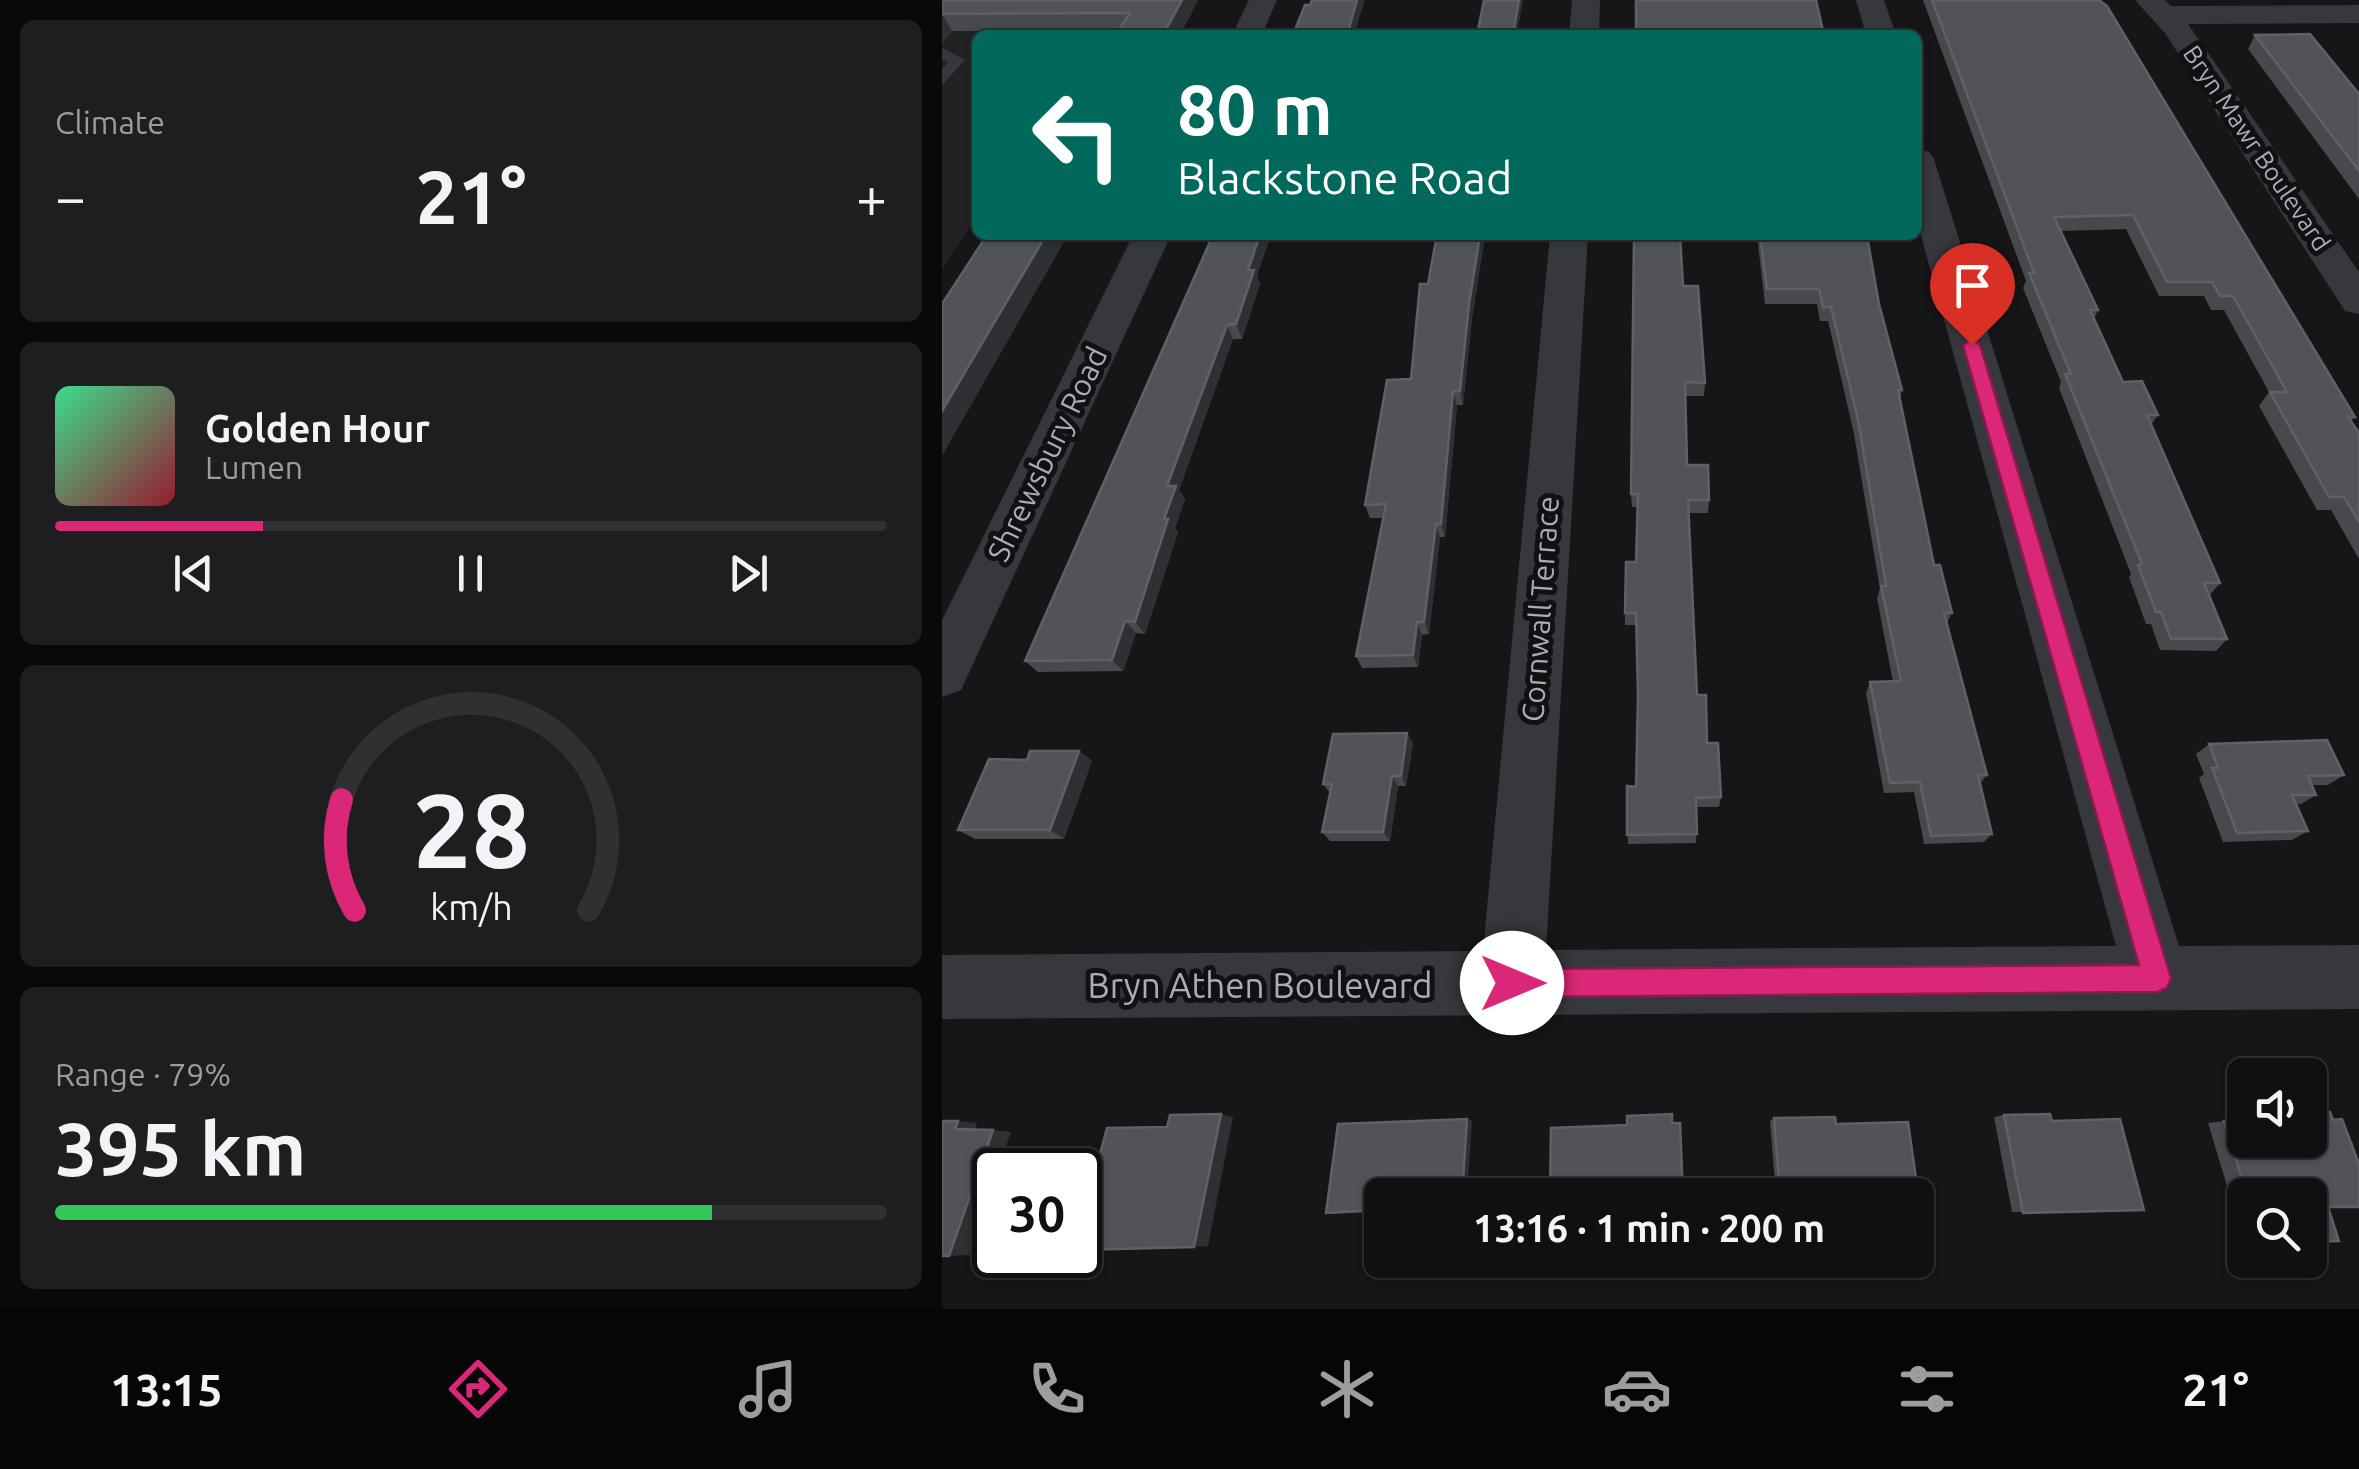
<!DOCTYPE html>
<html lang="en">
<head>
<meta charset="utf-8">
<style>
  :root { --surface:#101012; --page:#1e1e20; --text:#f1f3f6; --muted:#9c9d9f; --line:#303032; --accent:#db2777 }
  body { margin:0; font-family:Ubuntu,sans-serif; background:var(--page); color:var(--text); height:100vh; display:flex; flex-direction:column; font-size:38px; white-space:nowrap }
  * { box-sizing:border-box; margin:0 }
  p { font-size:32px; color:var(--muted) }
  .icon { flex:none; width:55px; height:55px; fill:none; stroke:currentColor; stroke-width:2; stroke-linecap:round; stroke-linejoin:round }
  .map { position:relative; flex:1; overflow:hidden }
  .drawer { display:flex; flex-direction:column; gap:20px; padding:20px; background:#09090a; width:942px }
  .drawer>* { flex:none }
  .top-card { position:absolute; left:30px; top:30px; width:950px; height:210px; border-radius:15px; box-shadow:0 2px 8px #0004,0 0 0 2px var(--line); background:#00695c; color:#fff; overflow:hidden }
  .fabs { position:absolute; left:1285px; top:1058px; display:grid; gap:20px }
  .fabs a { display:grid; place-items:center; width:100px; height:100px; border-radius:15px; background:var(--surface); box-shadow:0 2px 8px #0004,0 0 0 2px var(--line); font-size:50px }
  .speed { position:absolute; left:30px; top:1148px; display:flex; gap:20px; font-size:50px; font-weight:700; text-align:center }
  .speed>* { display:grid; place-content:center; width:130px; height:130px; border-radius:50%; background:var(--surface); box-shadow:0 2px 8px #0004,0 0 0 2px var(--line); line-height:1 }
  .speed .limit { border:5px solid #111; border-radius:15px; background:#fff; color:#111 }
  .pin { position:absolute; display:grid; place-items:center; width:85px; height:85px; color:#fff; margin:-102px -42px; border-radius:50% 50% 50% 0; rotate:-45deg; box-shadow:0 0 10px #0007 }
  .pin .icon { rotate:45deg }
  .me { position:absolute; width:110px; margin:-55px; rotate:90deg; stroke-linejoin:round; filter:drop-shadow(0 0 8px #0008) }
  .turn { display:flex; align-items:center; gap:35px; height:210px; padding:0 40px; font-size:45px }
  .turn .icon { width:130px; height:130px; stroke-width:2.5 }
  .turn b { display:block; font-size:70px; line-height:85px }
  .big { font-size:75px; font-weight:700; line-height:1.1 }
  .drawer .tile { flex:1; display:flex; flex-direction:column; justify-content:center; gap:15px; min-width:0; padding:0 35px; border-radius:15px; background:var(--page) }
  .drawer .dial { align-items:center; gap:0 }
  .dial svg { height:260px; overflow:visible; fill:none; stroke:var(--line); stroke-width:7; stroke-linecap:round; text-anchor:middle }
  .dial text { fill:var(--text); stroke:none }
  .song { display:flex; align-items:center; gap:30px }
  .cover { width:120px; height:120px; border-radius:15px; background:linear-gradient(135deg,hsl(150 70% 55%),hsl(350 70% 35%)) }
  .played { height:10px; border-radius:5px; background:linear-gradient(90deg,var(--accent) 25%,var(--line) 25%) }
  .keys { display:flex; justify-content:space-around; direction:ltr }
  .heat { display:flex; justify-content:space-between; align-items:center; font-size:55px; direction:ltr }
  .charge { height:15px; border-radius:8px; background:linear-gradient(90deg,#34c759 79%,var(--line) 0) }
  .trip { position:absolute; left:422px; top:1178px; width:570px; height:100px; border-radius:15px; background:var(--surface); box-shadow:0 2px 8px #0004,0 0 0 2px var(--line); font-weight:700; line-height:100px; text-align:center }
  .dock { display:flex; height:160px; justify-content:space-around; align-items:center; background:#060607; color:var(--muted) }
  .dock .icon { width:70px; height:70px }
  .dock .active { color:var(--accent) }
  .dock b { font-size:45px; color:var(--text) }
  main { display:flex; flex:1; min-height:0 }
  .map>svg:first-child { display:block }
  .built { fill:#222225 }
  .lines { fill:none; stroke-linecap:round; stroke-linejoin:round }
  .lane { fill:#37383d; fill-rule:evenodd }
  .street { fill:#37383d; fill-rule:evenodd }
  .wall { fill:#47494d }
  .shaded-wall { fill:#2f3033 }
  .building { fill:#525359; stroke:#5f6168; stroke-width:2.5 }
  .route { fill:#db2777; stroke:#8e194d; stroke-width:2.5 }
  .labels { text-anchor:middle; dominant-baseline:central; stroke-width:10; stroke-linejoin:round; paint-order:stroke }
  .far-street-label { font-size:25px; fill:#a8adb8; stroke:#111113 }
  .street-label { font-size:30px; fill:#a8adb8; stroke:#111113 }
  .near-street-label { font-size:35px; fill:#a8adb8; stroke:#111113 }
</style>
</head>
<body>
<main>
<section class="drawer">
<div class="tile"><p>Climate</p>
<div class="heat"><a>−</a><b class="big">21°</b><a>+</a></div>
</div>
<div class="tile">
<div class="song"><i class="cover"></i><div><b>Golden Hour</b><p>Lumen</p></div></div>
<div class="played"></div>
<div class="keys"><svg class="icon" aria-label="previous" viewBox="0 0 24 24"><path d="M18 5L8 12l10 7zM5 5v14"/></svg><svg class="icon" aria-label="pause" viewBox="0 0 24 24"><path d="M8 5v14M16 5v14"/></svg><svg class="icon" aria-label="next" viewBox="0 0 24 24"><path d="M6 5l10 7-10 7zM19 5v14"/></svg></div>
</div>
<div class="tile dial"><svg viewBox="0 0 100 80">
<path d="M14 69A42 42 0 1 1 86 69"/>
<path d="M14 69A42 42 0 0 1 10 35" stroke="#db2777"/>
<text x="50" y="56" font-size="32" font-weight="700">28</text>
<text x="50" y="72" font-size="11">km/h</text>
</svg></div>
<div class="tile"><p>Range · 79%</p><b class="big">395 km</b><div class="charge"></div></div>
</section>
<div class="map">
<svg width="1417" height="1309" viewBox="0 0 1417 1309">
  <rect width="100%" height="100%" fill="#161618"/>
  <polygon class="built" points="0,0 183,0 159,35 35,35 35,217 0,269"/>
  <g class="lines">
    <polygon class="lane" points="0,48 23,60 0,85 0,69 6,62 0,59"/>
    <g class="street">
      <polygon points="307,0 335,0 320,35 290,35"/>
      <polygon points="630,0 658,0 657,35 627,35"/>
      <polygon points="914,0 942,0 954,35 924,35"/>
      <polygon points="1193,0 1223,0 1229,6 1417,5 1417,23 1246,24 1417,272 1417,314 1403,311 1223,33"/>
      <polygon points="975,149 987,152 992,159 1237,946 1417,945 1417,1009 0,1019 0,955 541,951 608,235 646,235 604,950 1174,946 975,221"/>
      <polygon points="191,235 229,235 19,690 0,697 0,620"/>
    </g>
  </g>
  <g class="wall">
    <polygon points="0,0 256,0 238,35 173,35 176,30 10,31 0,43"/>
    <polygon points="694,0 882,35 694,35"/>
    <polygon points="981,0 1157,0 1413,417 1409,421 1417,433 1417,559 1389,510 1375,510 1317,406 1327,392 1282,310 1269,310 1262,296 1217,296 1184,229 1119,231 1156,310 1152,319 1181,382 1216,415 1209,425 1278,583 1267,596 1285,639 1274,651 1218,650 1209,624 1204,624 1187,577 1189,574 1117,388 1119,382 1081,288 1084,281"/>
    <polygon points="1313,35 1417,94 1417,199 1306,49"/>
    <polygon points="271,235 329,235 315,275 318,284 300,339 291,339 237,490 243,499 233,528 236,532 203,634 194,633 181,671 96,672 83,661"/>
    <polygon points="495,235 543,235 530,318 521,405 515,405 503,537 498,537 487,634 480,635 476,667 420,668 414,656 441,518 428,518 423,505 469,379"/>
    <polygon points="815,235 929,235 927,245 937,304 960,390 958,399 992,565 1010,613 1005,623 1045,775 1038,784 1050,834 1042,842 982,844 972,792 942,793 924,693 928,682 951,682 935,598 938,589 912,434 886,321 878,321 875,304 823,304"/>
    <polygon points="741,286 763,383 762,396 743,396 745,465 767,500 766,513 747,513 755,695 779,797 777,807 755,807 754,843 686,844 685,786 694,787 696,695 695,625 683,625 683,613 694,562 695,507 690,507 689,494"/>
    <polygon points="471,743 464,786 456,786 448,841 388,841 380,832 388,793 381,784"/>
    <polygon points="1267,744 1402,775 1386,785 1370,785 1374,795 1359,804 1354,804 1366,831 1350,840 1281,842 1257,778 1262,774 1254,754"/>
    <polygon points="137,751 150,761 122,839 33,839 16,830 85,760"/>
    <polygon points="1062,1115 1110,1121 1202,1210 1070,1212 1052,1117"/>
    <polygon points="832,1118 894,1124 975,1195 834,1195 828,1121"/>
    <polygon points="1282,1121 1368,1195 1302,1195 1302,1242 1266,1123"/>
  </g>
  <g class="shaded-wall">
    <polygon points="240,0 256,0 238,35 221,35"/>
    <polygon points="415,0 423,0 412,35 405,35"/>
    <polygon points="577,0 581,0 575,35 571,35"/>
    <polygon points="0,14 10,31 0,43"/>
    <polygon points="104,235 126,235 0,456 0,411"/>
    <polygon points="318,235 329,235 315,275 318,284 300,339 294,324 306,270"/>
    <polygon points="538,235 543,235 530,318 521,405 518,391 527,304"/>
    <polygon points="285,325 291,339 237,490 243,499 233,528 236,532 203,634 193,622 222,519 225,486"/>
    <polygon points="511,391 515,405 503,537 499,524"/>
    <polygon points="494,524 498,537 487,634 482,622"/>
    <polygon points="183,621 194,633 181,671 170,660"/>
    <polygon points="475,622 480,635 476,667 471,655"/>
    <polygon points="465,733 471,743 464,786 459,776"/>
    <polygon points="137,751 150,761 122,839 108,830"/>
    <polygon points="450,776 456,786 448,841 441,832"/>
    <polygon points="279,1114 291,1117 266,1246 252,1247"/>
    <polygon points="525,1119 530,1121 525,1195 520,1195"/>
    <polygon points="16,1121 35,1123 33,1131 13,1129"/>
    <polygon points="51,1130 69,1132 56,1170 52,1170 52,1181 28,1255 7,1256"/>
  </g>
  <g class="building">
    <polygon points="0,0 240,0 221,35 173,35 188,13 0,14"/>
    <polygon points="370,0 415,0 405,35 351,35 363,5 368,5"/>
    <polygon points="542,0 577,0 571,35 535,35"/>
    <polygon points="694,0 874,0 882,35 793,35 792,31 751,35 694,35"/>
    <polygon points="990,0 1157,0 1165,6 1413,417 1406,417 1417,433 1417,522 1402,497 1387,497 1328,392 1345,392 1291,296 1278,296 1270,282 1225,282 1191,215 1112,217 1156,310 1148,310 1181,382 1200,381 1216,415 1205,415 1278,583 1262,583 1285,639 1229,639 1219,612 1214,612 1196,565 1200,564 1123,374 1129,374 1087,273 1092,273"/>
    <polygon points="1368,34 1417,94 1417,171 1313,35"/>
    <polygon points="45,235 104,235 0,411 0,304"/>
    <polygon points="271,235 318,235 306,270 312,270 294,324 285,325 225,486 234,486 222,519 226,519 193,622 183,621 170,660 83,661"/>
    <polygon points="495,235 538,235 527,304 518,391 511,391 499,524 494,524 482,622 475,622 471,655 414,656 444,504 423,505 445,380 469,379 478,284 486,284"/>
    <polygon points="692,235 738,235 741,286 756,286 763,383 743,382 745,465 766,465 767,500 746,500 755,695 764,695 765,743 776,743 779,797 754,798 755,834 685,835 685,786 694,787 696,695 694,613 683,613 684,562 694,562 696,494 689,494"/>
    <polygon points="818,235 929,235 925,236 937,304 960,390 956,390 992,565 998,565 1010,613 1002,613 1045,775 1036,775 1050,834 989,836 978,782 948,783 928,682 959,681 939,586 944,586 916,420 889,307 881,307 877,289 825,289"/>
    <polygon points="465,733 459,776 450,776 441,832 380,832 390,784 381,784 391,734"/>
    <polygon points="1385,740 1402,775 1366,776 1374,795 1350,795 1366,831 1295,833 1270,768 1276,768 1267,744"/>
    <polygon points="88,751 137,751 108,830 16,830 47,759 85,760"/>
    <polygon points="1368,1112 1388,1112 1391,1120 1400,1119 1417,1164 1417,1207 1386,1207 1397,1241 1368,1242 1368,1195 1305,1195 1282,1121 1302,1121 1302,1140 1368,1140"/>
    <polygon points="279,1114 252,1247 138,1250 138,1229 165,1128 225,1127 228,1115"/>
    <polygon points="730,1114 730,1123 738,1123 741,1195 608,1195 609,1128 685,1125 685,1116"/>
    <polygon points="1108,1114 1110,1121 1178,1119 1202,1210 1081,1213 1062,1115"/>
    <polygon points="893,1117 894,1124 966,1122 978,1207 975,1207 975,1195 838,1195 832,1118"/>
    <polygon points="525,1119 520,1195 440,1195 440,1210 384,1213 396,1124"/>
    <polygon points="0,1121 16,1121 13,1129 51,1130 7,1256 0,1256"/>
  </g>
  <polygon class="route" points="1030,339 1038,345 1229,978 1225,988 1215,992 570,997 560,993 556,983 560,973 570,969 1197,965 1021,345"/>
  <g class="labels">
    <g class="far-street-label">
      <text transform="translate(1315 148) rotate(56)">Bryn Mawr Boulevard</text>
    </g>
    <g class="street-label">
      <text transform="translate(105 454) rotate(-64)">Shrewsbury Road</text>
      <text transform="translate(598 609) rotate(-86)">Cornwall Terrace</text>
    </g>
    <g class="near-street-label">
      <text x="318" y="985">Bryn Athen Boulevard</text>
    </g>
  </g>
</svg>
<div class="fabs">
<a><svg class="icon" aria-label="sound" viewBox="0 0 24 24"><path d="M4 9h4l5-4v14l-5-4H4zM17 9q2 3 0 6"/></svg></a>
<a><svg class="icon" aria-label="search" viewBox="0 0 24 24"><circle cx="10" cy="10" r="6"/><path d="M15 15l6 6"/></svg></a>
</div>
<div class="speed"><div class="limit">30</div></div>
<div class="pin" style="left:1030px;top:345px;background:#d93025"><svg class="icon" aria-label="arrive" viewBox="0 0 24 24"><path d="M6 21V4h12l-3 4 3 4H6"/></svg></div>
<svg class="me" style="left:570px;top:983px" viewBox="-20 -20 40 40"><circle r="19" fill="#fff"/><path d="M0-13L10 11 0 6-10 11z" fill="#db2777"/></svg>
<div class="trip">13:16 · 1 min · 200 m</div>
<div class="top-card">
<div class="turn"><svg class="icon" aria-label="left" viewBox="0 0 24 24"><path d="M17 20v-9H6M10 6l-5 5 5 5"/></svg><div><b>80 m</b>Blackstone Road</div></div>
</div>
</div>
</main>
<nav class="dock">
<b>13:15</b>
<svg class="icon active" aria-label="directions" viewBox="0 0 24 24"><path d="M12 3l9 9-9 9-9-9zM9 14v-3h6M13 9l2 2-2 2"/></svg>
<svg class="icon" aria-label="music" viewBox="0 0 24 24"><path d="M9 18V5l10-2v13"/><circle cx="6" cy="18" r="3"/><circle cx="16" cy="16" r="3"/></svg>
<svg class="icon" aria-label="phone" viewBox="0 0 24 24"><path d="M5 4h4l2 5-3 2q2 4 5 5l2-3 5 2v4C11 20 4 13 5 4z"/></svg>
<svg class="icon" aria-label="climate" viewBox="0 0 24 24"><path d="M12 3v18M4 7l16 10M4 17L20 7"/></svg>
<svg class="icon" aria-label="car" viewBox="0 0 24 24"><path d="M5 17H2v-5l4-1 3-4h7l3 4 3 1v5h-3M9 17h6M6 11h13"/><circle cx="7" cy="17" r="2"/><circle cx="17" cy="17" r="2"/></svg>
<svg class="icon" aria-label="filters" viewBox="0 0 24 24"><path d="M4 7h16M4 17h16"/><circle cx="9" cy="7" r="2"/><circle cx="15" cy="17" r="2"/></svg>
<b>21°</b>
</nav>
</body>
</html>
